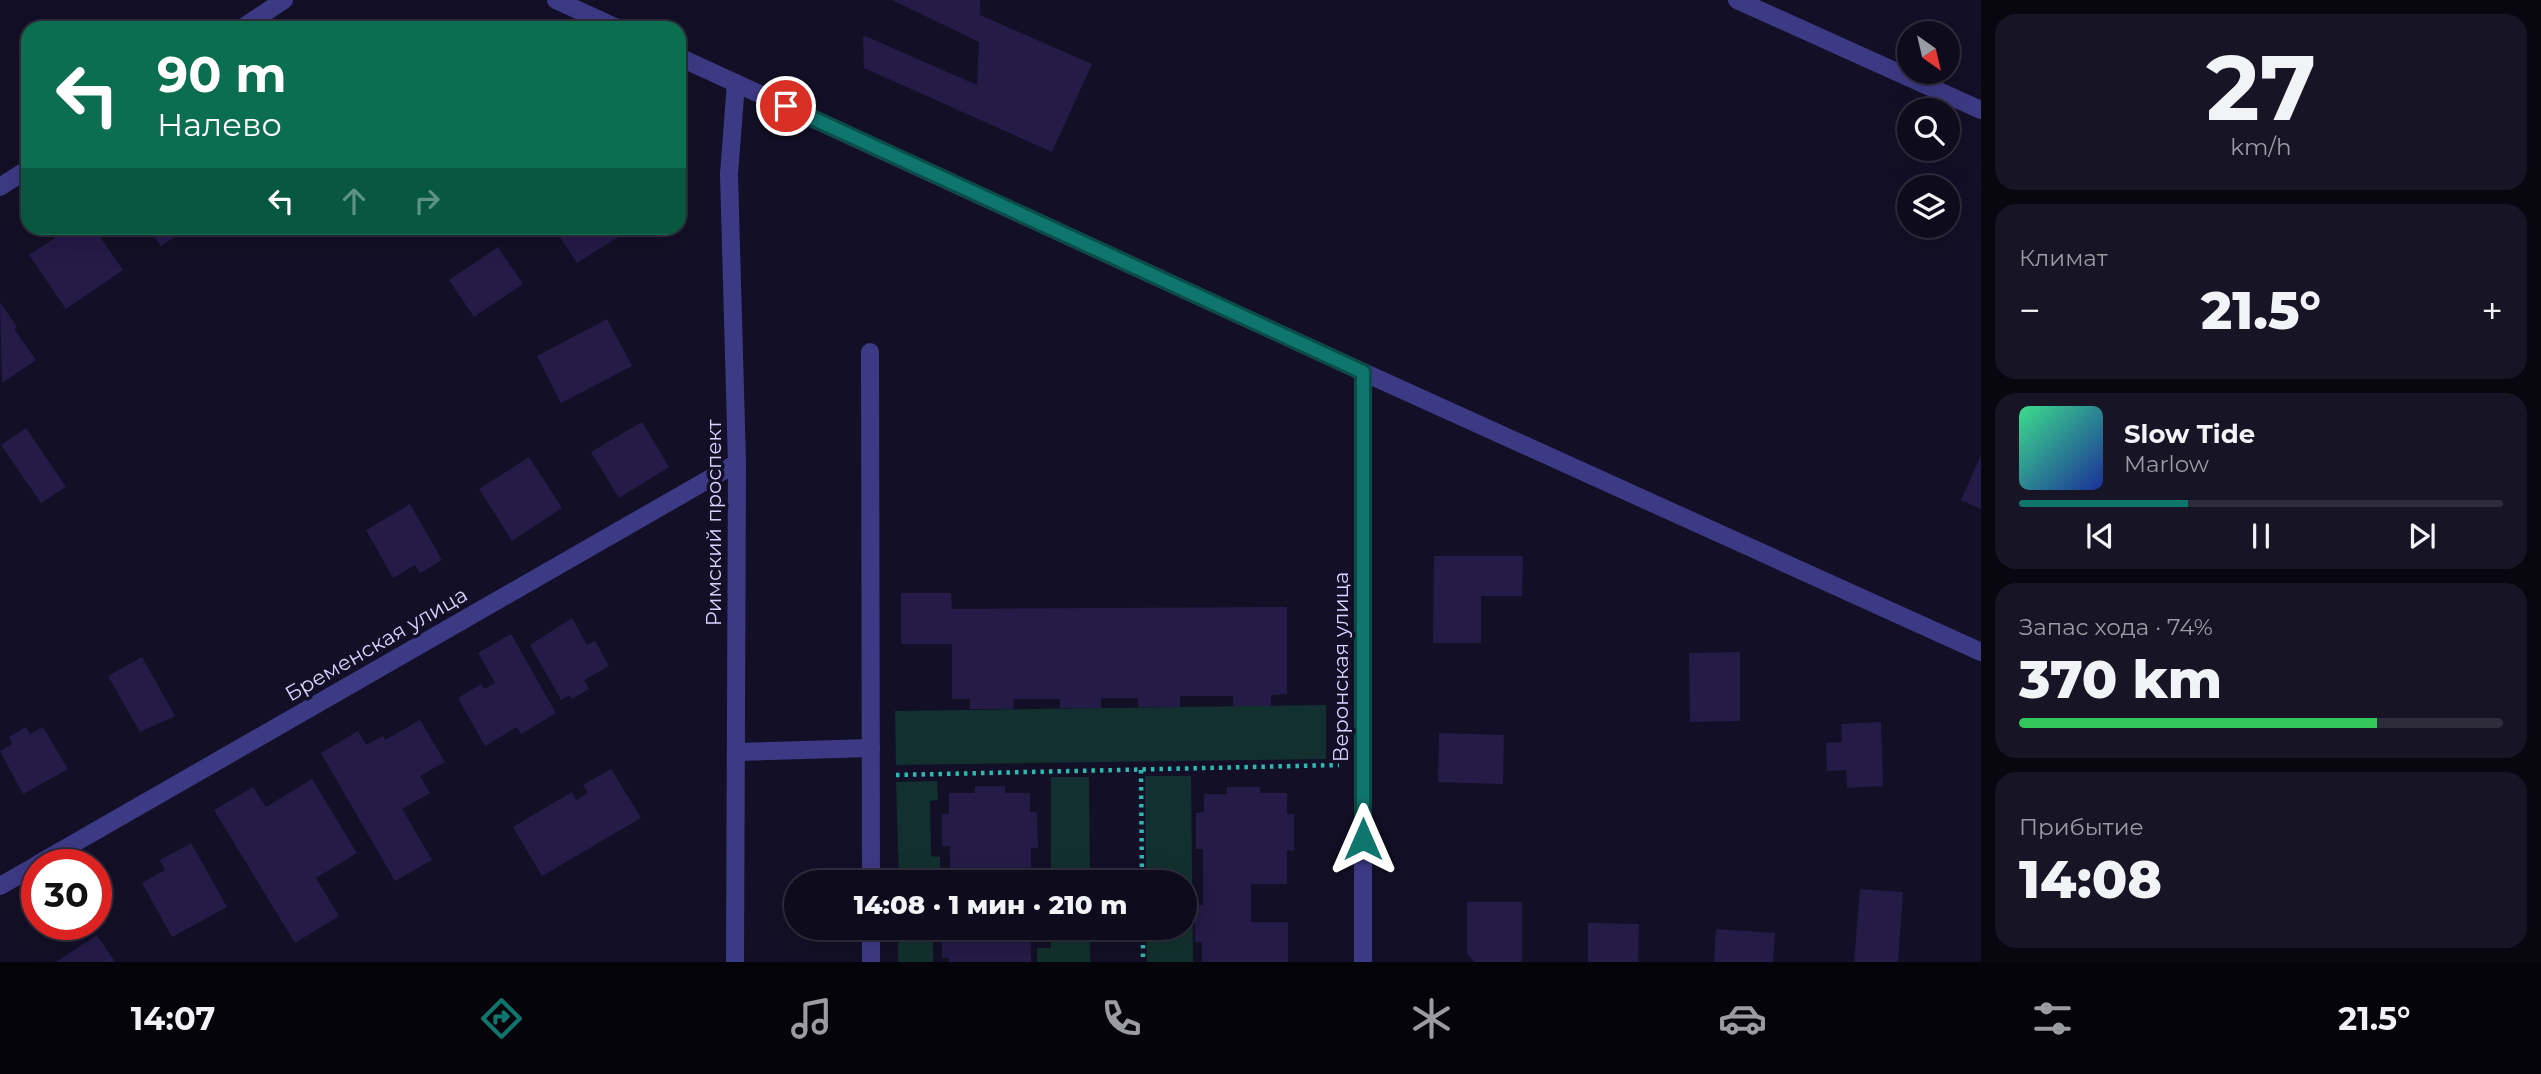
<!DOCTYPE html>
<html lang="ru">
<head>
<meta charset="utf-8">
<style>
  :root { --surface:#0e0b1c; --page:#171425; --text:#f1f3f6; --muted:#9b9ba3; --line:#2e2b3b; --accent:#0f766e }
  body { margin:0; font-family:Montserrat,sans-serif; background:var(--page); color:var(--text); height:100vh; display:flex; flex-direction:column; font-size:26px; white-space:nowrap }
  * { box-sizing:border-box; margin:0 }
  p { font-size:23px; color:var(--muted) }
  .icon { flex:none; width:38px; height:38px; fill:none; stroke:currentColor; stroke-width:2; stroke-linecap:round; stroke-linejoin:round }
  .map { position:relative; flex:1; overflow:hidden }
  .drawer { display:flex; flex-direction:column; gap:14px; padding:14px; background:#08060f; width:560px }
  .drawer>* { flex:none }
  .top-card { position:absolute; left:21px; top:21px; width:665px; height:214px; border-radius:21px; box-shadow:0 7px 28px #0002,0 0 0 2px var(--line); background:#0b6e4f; color:#fff; overflow:hidden }
  .needle { width:46px; rotate:146deg }
  .controls { position:absolute; left:1897px; top:21px; display:grid; gap:14px }
  .controls a { display:grid; place-items:center; width:63px; height:63px; border-radius:50%; background:var(--surface); box-shadow:0 7px 28px #0002,0 0 0 2px var(--line); font-size:35px }
  .speed { position:absolute; left:21px; top:849px; display:flex; gap:14px; font-size:35px; font-weight:700; text-align:center }
  .speed>* { display:grid; place-content:center; width:91px; height:91px; border-radius:50%; background:var(--surface); box-shadow:0 7px 28px #0002,0 0 0 2px var(--line); line-height:1 }
  .speed .limit { border:10px solid #d22; background:#fff; color:#111 }
  .pin { position:absolute; display:grid; place-items:center; width:60px; height:60px; color:#fff; margin:-30px; border:4px solid #fff; border-radius:50%; box-shadow:0 2px 7px #0007 }
  .me { position:absolute; width:77px; margin:-38px; rotate:0deg; stroke-linejoin:round; filter:drop-shadow(0 0 5px #0008) }
  .turn { display:flex; align-items:center; gap:24px; height:147px; padding:0 21px; font-size:32px }
  .turn .icon { width:91px; height:91px; stroke-width:2.5 }
  .turn b { display:block; font-size:49px; line-height:60px }
  .lanes { display:flex; align-items:center; height:66px; padding:0 21px; background:#0003; justify-content:center; gap:35px; direction:ltr }
  .lanes .off { opacity:.35 }
  .big { font-size:52px; font-weight:800; line-height:1.1 }
  .drawer .card { flex:1; display:flex; flex-direction:column; justify-content:center; gap:10px; min-width:0; padding:0 24px; border-radius:21px; background:var(--page) }
  .drawer .dial { align-items:center; gap:0 }
  .dial b { font-size:91px; line-height:1 }
  .song { display:flex; align-items:center; gap:21px }
  .cover { width:84px; height:84px; border-radius:10px; background:linear-gradient(135deg,hsl(150 70% 55%),hsl(230 70% 35%)) }
  .played { height:7px; border-radius:4px; background:linear-gradient(90deg,var(--accent) 35%,var(--line) 35%) }
  .keys { display:flex; justify-content:space-around; direction:ltr }
  .heat { display:flex; justify-content:space-between; align-items:center; font-size:38px; direction:ltr }
  .charge { height:10px; border-radius:5px; background:linear-gradient(90deg,#34c759 74%,var(--line) 0) }
  .trip { position:absolute; left:784px; top:870px; width:413px; height:70px; border-radius:35px; background:var(--surface); box-shadow:0 7px 28px #0002,0 0 0 2px var(--line); font-weight:800; line-height:70px; text-align:center }
  .dock { display:flex; height:112px; justify-content:space-around; align-items:center; background:#06040b; color:var(--muted) }
  .dock .icon { width:49px; height:49px }
  .dock .selected { color:var(--accent) }
  .dock b { font-size:32px; color:var(--text) }
  main { display:flex; flex:1; min-height:0 }
  .map>svg:first-child { display:block }
  .green { fill:#12302f }
  .building { fill:#241b47 }
  .lines { fill:none; stroke-linecap:round; stroke-linejoin:round }
  .path { stroke:#2fb8b0; stroke-width:4.5; stroke-dasharray:3.5 5; stroke-linecap:butt }
  .minor { stroke:#3d3a85; stroke-width:18 }
  .route-casing { stroke:#0a4d48; stroke-width:18 }
  .route { stroke:#0f766e; stroke-width:12 }
  .labels { text-anchor:middle; dominant-baseline:central; stroke-width:7; stroke-linejoin:round; paint-order:stroke }
  .street-label { font-size:21px; fill:#d9d4ff; stroke:#130f26 }
</style>
</head>
<body>
<main>
<div class="map">
<svg width="1981" height="962" viewBox="0 0 1981 962">
  <rect width="100%" height="100%" fill="#130f26"/>
  <g class="green">
    <polygon points="1326,705 1326,759 896,765 895,711"/>
    <polygon points="1145,776 1191,776 1193,962 1147,962 1146,928 1185,928 1185,882 1146,882"/>
    <polygon points="1051,777 1089,777 1090,882 1051,882"/>
    <polygon points="937,781 938,800 930,801 931,856 940,857 940,878 899,879 896,782"/>
    <polygon points="898,928 936,928 933,933 933,962 898,962"/>
    <polygon points="1051,928 1090,928 1090,962 1037,962 1037,948 1051,948"/>
  </g>
  <g class="building">
    <polygon points="892,0 980,0 980,15 1092,64 1052,152 864,68 863,35 977,85 979,42"/>
    <polygon points="70,228 94,228 123,270 66,309 29,255"/>
    <polygon points="148,228 188,228 161,246"/>
    <polygon points="554,228 633,228 577,263"/>
    <polygon points="498,247 523,284 474,317 449,280"/>
    <polygon points="0,302 17,327 14,329 36,360 2,383"/>
    <polygon points="607,319 632,366 561,403 537,356"/>
    <polygon points="642,422 669,467 619,498 591,452"/>
    <polygon points="26,428 66,487 41,503 1,445"/>
    <polygon points="1981,455 1981,509 1961,500"/>
    <polygon points="529,457 562,508 512,541 479,489"/>
    <polygon points="410,504 442,560 420,573 415,565 393,578 366,530"/>
    <polygon points="1434,556 1523,556 1522,596 1481,596 1481,643 1433,643"/>
    <polygon points="901,593 951,593 952,609 1287,607 1287,694 1271,695 1271,706 1233,706 1233,696 1180,696 1180,707 1138,707 1138,698 1101,698 1101,708 1060,708 1060,699 1014,699 1013,709 970,709 970,699 952,699 952,644 901,644"/>
    <polygon points="572,618 587,645 595,641 609,666 584,680 589,689 572,699 570,695 561,700 530,645"/>
    <polygon points="511,634 556,713 521,734 517,727 485,746 458,698 481,684 484,689 495,683 478,653"/>
    <polygon points="1740,652 1740,721 1690,722 1689,653"/>
    <polygon points="142,657 175,716 140,732 108,676"/>
    <polygon points="420,720 445,762 420,776 430,793 402,809 432,860 395,881 321,753 358,731 366,745 383,736 385,740"/>
    <polygon points="1881,722 1883,786 1847,788 1846,770 1827,771 1826,743 1842,742 1841,724"/>
    <polygon points="26,727 30,734 43,727 68,769 23,794 0,751 12,744 9,737"/>
    <polygon points="1439,733 1504,735 1503,784 1438,782"/>
    <polygon points="611,769 641,818 542,876 513,827 572,792 576,800 588,793 583,785"/>
    <polygon points="312,779 357,853 316,878 339,916 295,943 214,810 253,787 266,807"/>
    <polygon points="975,786 1005,786 1005,793 1030,793 1030,812 1037,812 1038,848 1031,848 1031,882 950,882 950,846 942,846 942,814 949,814 949,793 975,793"/>
    <polygon points="1227,787 1260,787 1260,793 1287,793 1287,814 1294,814 1294,851 1287,850 1287,884 1251,884 1251,922 1288,922 1288,962 1202,962 1202,942 1195,942 1195,905 1203,905 1203,849 1196,849 1196,813 1204,812 1204,794 1227,794"/>
    <polygon points="191,843 227,907 172,937 142,883 165,870 160,860"/>
    <polygon points="1860,889 1903,892 1898,962 1854,962"/>
    <polygon points="1467,902 1522,902 1522,962 1474,962 1467,954"/>
    <polygon points="1588,923 1639,924 1638,962 1588,962"/>
    <polygon points="949,928 1038,928 1038,939 1031,939 1031,962 949,962 949,958 942,958 942,941 949,941"/>
    <polygon points="1716,929 1775,933 1773,962 1714,962"/>
    <polygon points="97,935 115,962 56,962"/>
  </g>
  <g class="lines">
    <g class="path">
      <polyline points="1141,770 1142,882"/>
      <polyline points="896,775 1339,765"/>
      <polyline points="1143,928 1143,962"/>
    </g>
    <g class="minor">
      <polyline points="556,0 617,28"/>
      <polyline points="1737,0 1981,110"/>
      <polyline points="242,28 284,0"/>
      <polyline points="679,57 1363,372 1981,652"/>
      <polyline points="0,187 28,169"/>
      <polyline points="870,352 871,882"/>
      <polyline points="736,752 871,748"/>
      <polyline points="38,864 737,463"/>
      <polyline points="0,886 37,865"/>
      <polyline points="871,928 871,962"/>
      <polyline points="735,962 737,463 729,174 736,83"/>
      <polyline points="1363,962 1363,372"/>
    </g>
  </g>
  <g class="lines">
    <defs>
      <polyline id="route" points="786,106 1363,372 1363,839"/>
    </defs>
    <use href="#route" class="route-casing"/>
    <use href="#route" class="route"/>
  </g>
  <g class="labels">
    <g class="street-label">
      <text transform="translate(713 523) rotate(-90)">Римский проспект</text>
      <text transform="translate(376 644) rotate(-30)">Бременская улица</text>
      <text transform="translate(1340 667) rotate(-90)">Веронская улица</text>
    </g>
  </g>
</svg>
<div class="controls">
<a><svg class="needle" viewBox="-14 -14 28 28"><path d="M0-13l5 13h-10z" fill="#e53935"/><path d="M0 13l5-13h-10z" fill="#9b9ba3"/></svg></a>
<a><svg class="icon" aria-label="search" viewBox="0 0 24 24"><circle cx="10" cy="10" r="6"/><path d="M15 15l6 6"/></svg></a>
<a><svg class="icon" aria-label="layers" viewBox="0 0 24 24"><path d="M12 4l9 5-9 5-9-5zM3 14l9 5 9-5"/></svg></a>
</div>
<div class="speed"><div class="limit">30</div></div>
<div class="pin" style="left:786px;top:106px;background:#d93025"><svg class="icon" aria-label="arrive" viewBox="0 0 24 24"><path d="M6 21V4h12l-3 4 3 4H6"/></svg></div>
<svg class="me" style="left:1363px;top:839px" viewBox="-20 -20 40 40"><path d="M0-17L14 15 0 8-14 15z" fill="#0f766e" stroke="#fff" stroke-width="4"/></svg>
<div class="trip">14:08 · 1 мин · 210 m</div>
<div class="top-card">
<div class="turn"><svg class="icon" aria-label="left" viewBox="0 0 24 24"><path d="M17 20v-9H6M10 6l-5 5 5 5"/></svg><div><b>90 m</b>Налево</div></div>
<div class="lanes"><svg class="icon" aria-label="left" viewBox="0 0 24 24"><path d="M17 20v-9H6M10 6l-5 5 5 5"/></svg><svg class="icon off" aria-label="ahead" viewBox="0 0 24 24"><path d="M12 20V5M6 11l6-6 6 6"/></svg><svg class="icon off" aria-label="right" viewBox="0 0 24 24"><path d="M7 20v-9h11M14 6l5 5-5 5"/></svg></div>
</div>
</div>
<section class="drawer">
<div class="card dial"><b>27</b><p>km/h</p></div>
<div class="card"><p>Климат</p>
<div class="heat"><a>−</a><b class="big">21.5°</b><a>+</a></div>
</div>
<div class="card">
<div class="song"><i class="cover"></i><div><b>Slow Tide</b><p>Marlow</p></div></div>
<div class="played"></div>
<div class="keys"><svg class="icon" aria-label="previous" viewBox="0 0 24 24"><path d="M18 5L8 12l10 7zM5 5v14"/></svg><svg class="icon" aria-label="pause" viewBox="0 0 24 24"><path d="M8 5v14M16 5v14"/></svg><svg class="icon" aria-label="next" viewBox="0 0 24 24"><path d="M6 5l10 7-10 7zM19 5v14"/></svg></div>
</div>
<div class="card"><p>Запас хода · 74%</p><b class="big">370 km</b><div class="charge"></div></div>
<div class="card"><p>Прибытие</p><b class="big">14:08</b></div>
</section>
</main>
<nav class="dock">
<b>14:07</b>
<svg class="icon selected" aria-label="directions" viewBox="0 0 24 24"><path d="M12 3l9 9-9 9-9-9zM9 14v-3h6M13 9l2 2-2 2"/></svg>
<svg class="icon" aria-label="music" viewBox="0 0 24 24"><path d="M9 18V5l10-2v13"/><circle cx="6" cy="18" r="3"/><circle cx="16" cy="16" r="3"/></svg>
<svg class="icon" aria-label="phone" viewBox="0 0 24 24"><path d="M5 4h4l2 5-3 2q2 4 5 5l2-3 5 2v4C11 20 4 13 5 4z"/></svg>
<svg class="icon" aria-label="climate" viewBox="0 0 24 24"><path d="M12 3v18M4 7l16 10M4 17L20 7"/></svg>
<svg class="icon" aria-label="car" viewBox="0 0 24 24"><path d="M5 17H2v-5l4-1 3-4h7l3 4 3 1v5h-3M9 17h6M6 11h13"/><circle cx="7" cy="17" r="2"/><circle cx="17" cy="17" r="2"/></svg>
<svg class="icon" aria-label="filters" viewBox="0 0 24 24"><path d="M4 7h16M4 17h16"/><circle cx="9" cy="7" r="2"/><circle cx="15" cy="17" r="2"/></svg>
<b>21.5°</b>
</nav>
</body>
</html>
